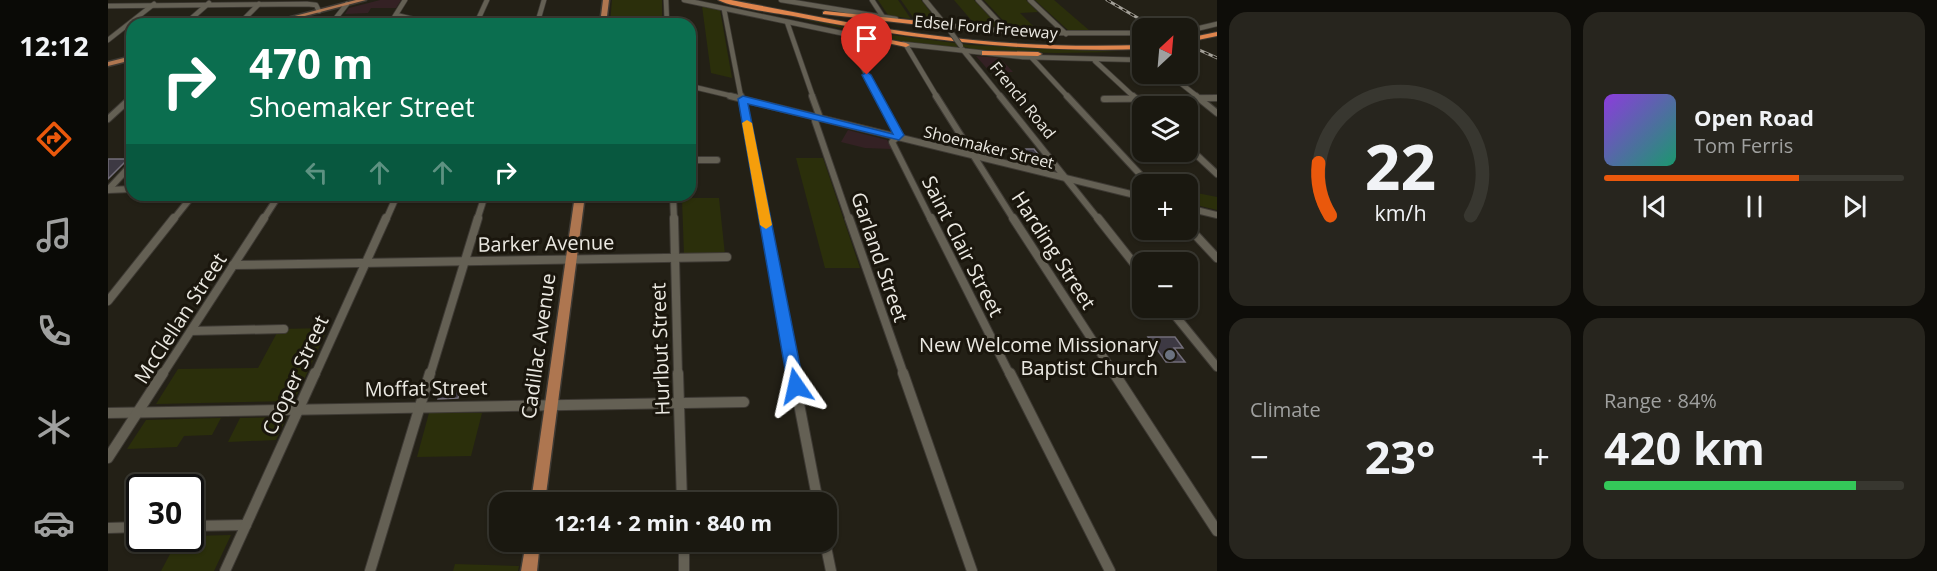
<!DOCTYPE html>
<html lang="en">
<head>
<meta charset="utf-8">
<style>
  :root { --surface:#1a1810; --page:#27251e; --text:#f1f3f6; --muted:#9fa09f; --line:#383730; --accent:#ea580c }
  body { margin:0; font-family:"Open Sans",sans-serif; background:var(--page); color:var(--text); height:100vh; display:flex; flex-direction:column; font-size:22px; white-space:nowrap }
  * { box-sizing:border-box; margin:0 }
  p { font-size:20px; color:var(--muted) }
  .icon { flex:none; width:33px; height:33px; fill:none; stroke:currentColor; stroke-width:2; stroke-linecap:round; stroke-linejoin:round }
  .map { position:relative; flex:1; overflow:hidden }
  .side { display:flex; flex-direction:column; gap:12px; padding:12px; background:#0e0d09; width:720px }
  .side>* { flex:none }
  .top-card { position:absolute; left:18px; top:18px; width:570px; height:183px; border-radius:18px; box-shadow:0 2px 4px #0004,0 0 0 2px var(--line); background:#0b6e4f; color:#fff; overflow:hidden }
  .needle { width:39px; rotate:26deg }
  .buttons { position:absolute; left:1024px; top:18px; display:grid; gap:12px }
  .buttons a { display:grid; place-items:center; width:66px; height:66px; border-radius:12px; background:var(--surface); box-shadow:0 2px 4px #0004,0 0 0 2px var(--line); font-size:30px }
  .speed { position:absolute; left:18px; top:474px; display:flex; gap:12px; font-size:30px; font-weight:700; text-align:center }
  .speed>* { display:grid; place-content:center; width:78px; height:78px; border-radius:50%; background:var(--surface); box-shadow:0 2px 4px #0004,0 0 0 2px var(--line); line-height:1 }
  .speed .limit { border:3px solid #111; border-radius:9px; background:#fff; color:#111 }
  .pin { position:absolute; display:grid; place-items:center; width:51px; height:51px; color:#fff; margin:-62px -26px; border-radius:50% 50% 50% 0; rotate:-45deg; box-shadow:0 0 6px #0007 }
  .pin .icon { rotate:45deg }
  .me { position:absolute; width:66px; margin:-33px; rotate:349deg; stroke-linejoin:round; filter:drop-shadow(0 0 4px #0008) }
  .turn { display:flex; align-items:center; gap:21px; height:126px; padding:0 24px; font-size:27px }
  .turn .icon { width:78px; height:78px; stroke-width:2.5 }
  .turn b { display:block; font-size:42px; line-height:51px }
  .lanes { display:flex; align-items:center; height:57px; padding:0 24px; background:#0003; justify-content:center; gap:30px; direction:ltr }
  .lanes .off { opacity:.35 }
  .big { font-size:45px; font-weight:700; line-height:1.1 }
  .side .card { flex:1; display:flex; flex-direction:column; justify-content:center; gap:9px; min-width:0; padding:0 21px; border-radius:18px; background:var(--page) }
  .side .dial { align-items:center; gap:0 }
  .dial svg { height:156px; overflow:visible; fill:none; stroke:var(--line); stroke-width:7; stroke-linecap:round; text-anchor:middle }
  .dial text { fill:var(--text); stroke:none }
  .song { display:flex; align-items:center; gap:18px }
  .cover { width:72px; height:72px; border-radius:9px; background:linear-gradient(135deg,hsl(270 70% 55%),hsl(160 70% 35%)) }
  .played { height:6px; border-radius:3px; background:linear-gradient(90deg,var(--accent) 65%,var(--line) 65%) }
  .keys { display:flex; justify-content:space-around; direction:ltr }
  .heat { display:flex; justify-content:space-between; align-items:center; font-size:33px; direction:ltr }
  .charge { height:9px; border-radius:4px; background:linear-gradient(90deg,#34c759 84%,var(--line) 0) }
  .side .tiles { flex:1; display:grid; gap:12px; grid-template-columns:repeat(2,1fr) }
  .trip { position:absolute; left:381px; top:492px; width:348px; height:60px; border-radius:18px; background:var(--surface); box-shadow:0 2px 4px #0004,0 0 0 2px var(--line); font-weight:700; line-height:60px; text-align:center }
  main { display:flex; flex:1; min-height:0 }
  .tab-bar { display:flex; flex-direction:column; width:108px; justify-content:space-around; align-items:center; background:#0a0a06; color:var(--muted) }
  .tab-bar .icon { width:42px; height:42px }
  .tab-bar .selected { color:var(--accent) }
  .tab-bar b { font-size:27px; color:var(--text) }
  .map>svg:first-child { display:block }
  .commercial { fill:#342124 }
  .green { fill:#2b2f0b }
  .building { fill:#3d3943; stroke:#736e7a; stroke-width:1.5 }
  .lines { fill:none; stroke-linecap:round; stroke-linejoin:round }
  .minor-far3-casing { stroke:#3e3a34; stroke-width:6 }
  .minor-far2-casing { stroke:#3e3a34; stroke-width:8 }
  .minor-far1-casing { stroke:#3e3a34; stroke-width:10 }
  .minor-casing { stroke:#3e3a34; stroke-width:12 }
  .major-casing { stroke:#3e3a34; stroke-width:3 }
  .highway-casing { stroke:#3e3a34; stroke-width:2 }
  .minor-far3 { stroke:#646054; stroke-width:4.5 }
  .minor-far2 { stroke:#646054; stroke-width:6 }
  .minor-far1 { stroke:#646054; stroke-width:8 }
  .minor { stroke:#646054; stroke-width:10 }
  .major { fill:#ae7650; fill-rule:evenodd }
  .highway { fill:#df854d; fill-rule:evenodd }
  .rail-casing { stroke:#a29f97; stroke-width:3 }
  .rail { stroke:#1a160d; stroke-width:1.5; stroke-dasharray:4.5; stroke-linecap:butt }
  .minor-bridge-casing { stroke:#3e3a34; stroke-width:6; stroke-linecap:butt }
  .minor-bridge { stroke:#646054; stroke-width:4.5 }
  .route { fill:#1a73e8; stroke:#114b97; stroke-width:1.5 }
  .slow { fill:#f59e0b }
  .worship-dot { fill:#6b7280; stroke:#1a160d; stroke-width:2 }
  .labels { text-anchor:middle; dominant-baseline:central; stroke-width:6; stroke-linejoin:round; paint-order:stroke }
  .far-street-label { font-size:16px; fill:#ebe9e2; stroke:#1a160d }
  .street-label { font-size:20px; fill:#ebe9e2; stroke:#1a160d }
  .poi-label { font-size:20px; fill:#ebe9e2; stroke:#1a160d; text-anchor:end }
</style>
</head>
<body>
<main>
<nav class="tab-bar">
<b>12:12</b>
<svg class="icon selected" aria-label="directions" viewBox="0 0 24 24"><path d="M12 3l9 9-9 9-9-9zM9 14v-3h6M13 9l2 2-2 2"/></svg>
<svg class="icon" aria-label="music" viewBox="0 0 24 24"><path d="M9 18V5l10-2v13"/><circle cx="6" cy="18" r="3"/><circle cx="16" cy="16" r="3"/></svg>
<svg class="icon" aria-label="phone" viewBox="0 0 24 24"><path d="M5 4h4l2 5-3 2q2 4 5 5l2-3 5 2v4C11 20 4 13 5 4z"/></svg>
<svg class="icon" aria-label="climate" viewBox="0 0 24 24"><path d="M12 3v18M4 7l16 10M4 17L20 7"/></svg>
<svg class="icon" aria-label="car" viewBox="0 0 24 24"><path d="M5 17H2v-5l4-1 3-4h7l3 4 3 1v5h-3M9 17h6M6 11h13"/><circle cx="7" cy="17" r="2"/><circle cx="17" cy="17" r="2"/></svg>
</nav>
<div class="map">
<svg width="1109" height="571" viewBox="0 0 1109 571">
  <rect width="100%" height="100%" fill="#232016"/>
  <g class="commercial">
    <polygon points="272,0 293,0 288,8 263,8 260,13 237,14 241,8"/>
    <polygon points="868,56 892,58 905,72 882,72"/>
    <polygon points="740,130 779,140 784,149 757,148 733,142"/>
  </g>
  <g class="green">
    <polygon points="504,0 554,0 554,23 502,24"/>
    <polygon points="770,0 790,0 803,19 780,15"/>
    <polygon points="793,0 813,0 831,23 807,20"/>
    <polygon points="846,0 866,0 893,29 870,28"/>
    <polygon points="876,0 918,0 930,12 912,13 930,31 904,30"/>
    <polygon points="927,0 946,0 982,31 961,31"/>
    <polygon points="594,6 612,10 624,78 603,73"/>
    <polygon points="689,18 769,33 862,45 1011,52 948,53 863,51 861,48 849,46 850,49 802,43"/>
    <polygon points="688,158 715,158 752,268 717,268"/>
    <polygon points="1080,185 1089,193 1109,197 1109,210 1080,203"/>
    <polygon points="574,198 611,198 617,255 576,255"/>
    <polygon points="220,328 186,401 48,404 70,369 150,368 171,329"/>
    <polygon points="321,413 374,413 363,456 309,457"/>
    <polygon points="179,417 168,440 120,442 132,418"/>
    <polygon points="113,418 104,435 76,436 69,447 19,449 38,420"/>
    <polygon points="123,535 106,571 53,571 70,539 82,538 83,536"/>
    <polygon points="347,564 411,566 410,571 345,571"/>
  </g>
  <g class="building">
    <polygon points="905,149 926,149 939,166 927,165 918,157 911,157"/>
    <polygon points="0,159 20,159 0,179"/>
    <polygon points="1040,337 1067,337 1075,348 1066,348 1077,362 1058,362"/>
    <polygon points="332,390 352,390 350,398 330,399"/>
  </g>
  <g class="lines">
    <defs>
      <g id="minor-far3">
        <polyline points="558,0 559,24"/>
        <polyline points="576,0 771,41"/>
        <polyline points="673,0 788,19"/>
        <polyline points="764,0 775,17"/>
        <polyline points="817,0 839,27"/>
        <polyline points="870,0 900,32"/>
        <polyline points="922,0 958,34"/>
        <polyline points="0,6 199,4 208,5 211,11"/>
        <polyline points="616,9 633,97"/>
        <polyline points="288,15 325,24"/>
        <polyline points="679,22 705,97"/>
        <polyline points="77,24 101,3"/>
        <polyline points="131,24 151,4"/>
        <polyline points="223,24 239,4"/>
        <polyline points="282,24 297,0"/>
        <polyline points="368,24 379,0"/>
        <polyline points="429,24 436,0"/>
        <polyline points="824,24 917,33 1035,33"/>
        <polyline points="1092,28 1109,24"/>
        <polyline points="737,35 771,97"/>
        <polyline points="0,40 46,4"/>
        <polyline points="795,44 915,57 1035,60"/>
        <polyline points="798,45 829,97"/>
        <polyline points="855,50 893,97"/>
        <polyline points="923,57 960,97"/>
        <polyline points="987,61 1026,97"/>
        <polyline points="1061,74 1090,97"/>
        <polyline points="582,86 628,97"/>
      </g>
      <g id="minor-far2">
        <polyline points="622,96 1035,197"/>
        <polyline points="633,96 656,220"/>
        <polyline points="704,96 711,115 707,121 741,220"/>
        <polyline points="770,96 791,135 784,142 823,220"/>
        <polyline points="828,96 906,220"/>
        <polyline points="892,96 991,220"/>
        <polyline points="959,96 1041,184"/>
        <polyline points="1025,96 1036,106"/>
        <polyline points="1088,96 1109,113"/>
        <polyline points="996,99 1109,98"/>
        <polyline points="0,119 24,97"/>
        <polyline points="1080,147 1109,174"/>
        <polyline points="582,160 609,160"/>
        <polyline points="0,190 24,164"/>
        <polyline points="0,190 24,189"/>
        <polyline points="565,195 566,220"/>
        <polyline points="1080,208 1109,215"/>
        <polyline points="65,220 85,195"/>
        <polyline points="155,220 171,195"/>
        <polyline points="278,220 289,195"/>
        <polyline points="369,220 377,195"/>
      </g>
      <g id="minor-far1">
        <polyline points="566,218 570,375"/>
        <polyline points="656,218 686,375"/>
        <polyline points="741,218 796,375"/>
        <polyline points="823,218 902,375"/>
        <polyline points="905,218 1007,375"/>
        <polyline points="990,218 1035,275"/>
        <polyline points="1080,227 1109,258"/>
        <polyline points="125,265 619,257"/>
        <polyline points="0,301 66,218"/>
        <polyline points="1061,308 1109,367"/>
        <polyline points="83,331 176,329"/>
        <polyline points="54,375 156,218"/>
        <polyline points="207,375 278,218"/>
        <polyline points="322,375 370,218"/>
      </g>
      <g id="minor">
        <polyline points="570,373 574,502"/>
        <polyline points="685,373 710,502"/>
        <polyline points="795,373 864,571"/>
        <polyline points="902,373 1002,571"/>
        <polyline points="1006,373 1109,531"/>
        <polyline points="0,413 636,402"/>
        <polyline points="0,458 55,373"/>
        <polyline points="82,526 138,525"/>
        <polyline points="0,528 32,527"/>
        <polyline points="576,542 576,571"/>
        <polyline points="717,542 723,571"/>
        <polyline points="117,571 207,373"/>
        <polyline points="262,571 322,373"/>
      </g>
      <g id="major">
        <polygon points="248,0 258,0 166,24 156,24"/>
        <polygon points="495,0 501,0 498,24 492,24"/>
        <polygon points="24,56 24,60 0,66 0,62"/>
        <polygon points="467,195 477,195 437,502 423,502"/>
        <polygon points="418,542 432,542 429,571 413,571"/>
      </g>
      <g id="highway">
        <path d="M610,0H623C692,13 761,28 830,36C898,45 967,47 1035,45V49C916,53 801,39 685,16C667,13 623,7 610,0Z"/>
        <polygon points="717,11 830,23 834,25 830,27 715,14 715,12"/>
        <polygon points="1109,32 1109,36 1080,42 1080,38"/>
        <polygon points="753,34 798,43 802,45 798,47 756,38 753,38"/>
        <polygon points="874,51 930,52 934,54 930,56 877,55 874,55"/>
      </g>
    </defs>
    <use href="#minor-far3" class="minor-far3-casing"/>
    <use href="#minor-far2" class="minor-far2-casing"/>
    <use href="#minor-far1" class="minor-far1-casing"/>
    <use href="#minor" class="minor-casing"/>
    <use href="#major" class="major-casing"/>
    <use href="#highway" class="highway-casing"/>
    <use href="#minor-far3" class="minor-far3"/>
    <use href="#minor-far2" class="minor-far2"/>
    <use href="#minor-far1" class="minor-far1"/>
    <use href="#minor" class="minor"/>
    <use href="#major" class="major"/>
    <use href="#highway" class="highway"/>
    <defs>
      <g id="rail">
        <polyline points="999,0 1047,28"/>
        <polyline points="1080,45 1109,58"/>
      </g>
    </defs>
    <use href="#rail" class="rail-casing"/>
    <use href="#rail" class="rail"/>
    <defs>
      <polyline id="minor-bridge" points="842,31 853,46"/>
    </defs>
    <use href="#minor-bridge" class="minor-bridge-casing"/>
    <use href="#minor-bridge" class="minor-bridge"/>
  </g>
  <polygon class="route" points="759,72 763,75 796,135 791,140 640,104 696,386 694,391 688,392 683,391 680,386 630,99 635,96 785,134 754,75"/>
  <polygon class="slow" points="639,120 644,123 664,225 658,229 652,225 634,123"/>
  <circle class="worship-dot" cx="1062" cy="355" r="6"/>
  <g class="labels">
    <g class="far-street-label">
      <text transform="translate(878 27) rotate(5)">Edsel Ford Freeway</text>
      <text transform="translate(915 100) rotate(51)">French Road</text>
      <text transform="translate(881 147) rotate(14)">Shoemaker Street</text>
    </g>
    <g class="street-label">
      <text transform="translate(438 243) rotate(-1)">Barker Avenue</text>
      <text transform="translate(855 246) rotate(63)">Saint Clair Street</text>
      <text transform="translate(946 250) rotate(57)">Harding Street</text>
      <text transform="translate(772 257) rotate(71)">Garland Street</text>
      <text transform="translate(72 318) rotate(-57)">McClellan Street</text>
      <text transform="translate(430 346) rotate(-82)">Cadillac Avenue</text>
      <text transform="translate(552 349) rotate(-92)">Hurlbut Street</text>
      <text transform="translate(187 375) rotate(-65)">Cooper Street</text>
      <text transform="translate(318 388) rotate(-1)">Moffat Street</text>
    </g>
    <g class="poi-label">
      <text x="1050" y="344">New Welcome Missionary<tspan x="1050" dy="23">Baptist Church</tspan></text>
    </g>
  </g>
</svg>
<div class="buttons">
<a><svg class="needle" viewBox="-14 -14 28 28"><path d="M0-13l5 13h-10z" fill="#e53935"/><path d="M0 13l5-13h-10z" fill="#9fa09f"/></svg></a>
<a><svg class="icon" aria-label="layers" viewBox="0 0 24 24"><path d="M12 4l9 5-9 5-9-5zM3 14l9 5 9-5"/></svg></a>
<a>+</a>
<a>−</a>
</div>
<div class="speed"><div class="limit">30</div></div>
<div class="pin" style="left:759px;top:75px;background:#d93025"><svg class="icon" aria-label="arrive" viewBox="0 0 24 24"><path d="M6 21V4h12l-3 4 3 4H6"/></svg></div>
<svg class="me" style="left:688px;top:386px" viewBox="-20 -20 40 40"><path d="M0-17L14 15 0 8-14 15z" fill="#1a73e8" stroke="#fff" stroke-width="4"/></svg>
<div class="trip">12:14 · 2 min · 840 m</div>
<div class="top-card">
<div class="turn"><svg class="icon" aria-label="right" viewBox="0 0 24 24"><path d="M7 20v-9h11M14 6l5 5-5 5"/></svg><div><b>470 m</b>Shoemaker Street</div></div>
<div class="lanes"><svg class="icon off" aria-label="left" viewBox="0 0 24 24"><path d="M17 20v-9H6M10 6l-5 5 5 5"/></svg><svg class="icon off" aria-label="ahead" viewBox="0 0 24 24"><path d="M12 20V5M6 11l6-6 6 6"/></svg><svg class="icon off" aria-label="ahead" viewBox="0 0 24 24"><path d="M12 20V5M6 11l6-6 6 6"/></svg><svg class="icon" aria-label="right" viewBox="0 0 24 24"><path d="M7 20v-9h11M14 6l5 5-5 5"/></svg></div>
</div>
</div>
<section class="side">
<div class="tiles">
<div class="card dial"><svg viewBox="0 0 100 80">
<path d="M14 69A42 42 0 1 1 86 69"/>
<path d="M14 69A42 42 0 0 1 8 42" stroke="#ea580c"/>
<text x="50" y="56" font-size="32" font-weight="700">22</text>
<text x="50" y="72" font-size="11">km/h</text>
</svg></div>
<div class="card">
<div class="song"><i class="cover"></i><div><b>Open Road</b><p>Tom Ferris</p></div></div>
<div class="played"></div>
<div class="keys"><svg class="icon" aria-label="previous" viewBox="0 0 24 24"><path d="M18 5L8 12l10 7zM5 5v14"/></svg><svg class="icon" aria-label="pause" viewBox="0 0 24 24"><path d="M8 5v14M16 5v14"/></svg><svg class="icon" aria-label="next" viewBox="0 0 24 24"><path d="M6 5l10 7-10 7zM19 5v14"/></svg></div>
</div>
<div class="card"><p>Climate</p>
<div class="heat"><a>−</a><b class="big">23°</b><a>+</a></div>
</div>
<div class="card"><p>Range · 84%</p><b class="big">420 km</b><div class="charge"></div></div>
</div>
</section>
</main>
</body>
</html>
